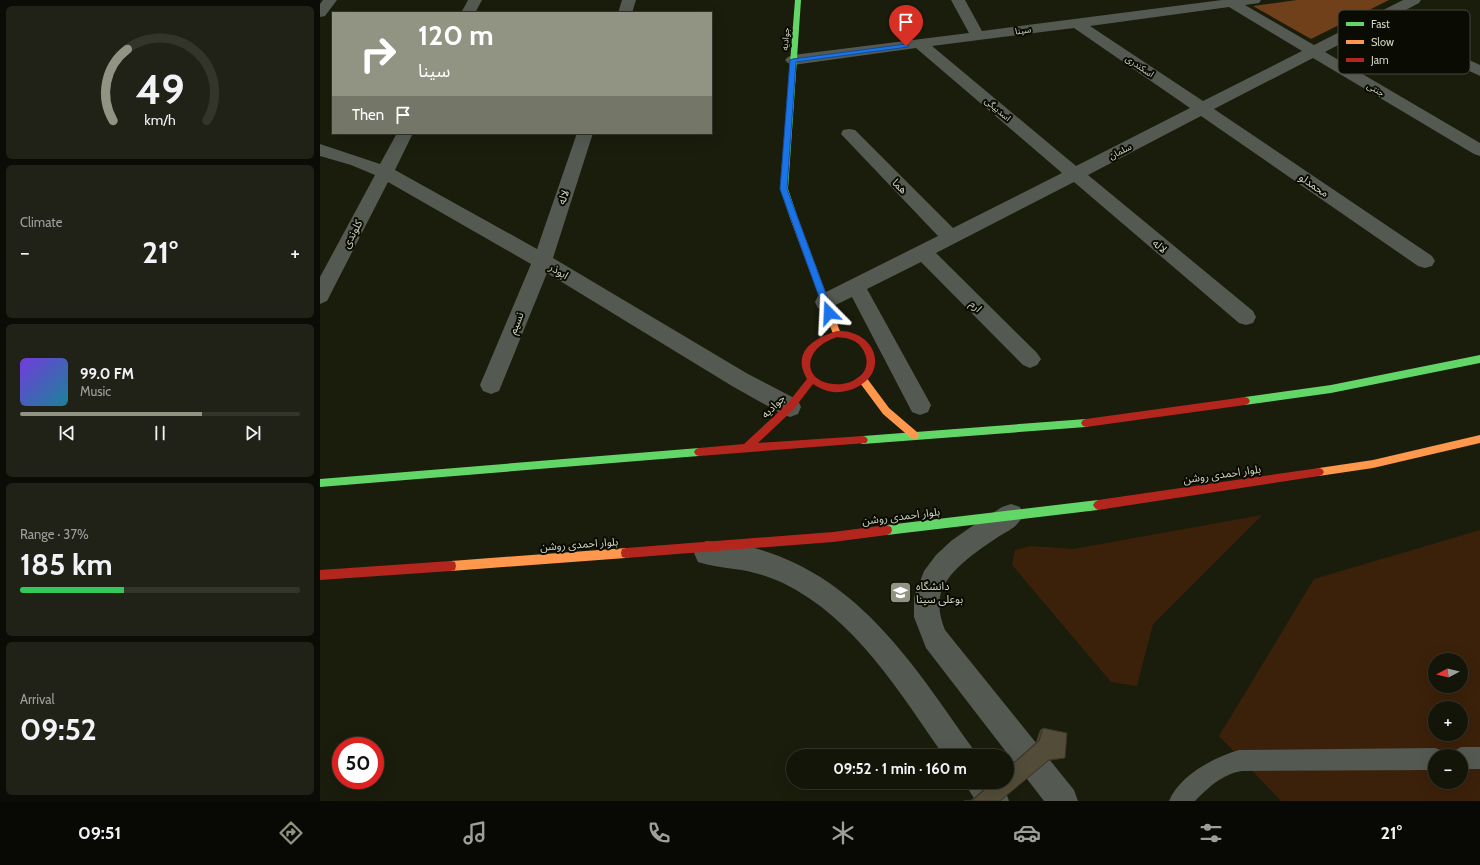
<!DOCTYPE html>
<html lang="en">
<head>
<meta charset="utf-8">
<style>
  :root { --surface:#141509; --page:#212217; --text:#f1f3f6; --muted:#9d9f9c; --line:#33342a; --accent:#919482 }
  body { margin:0; font-family:Cabin,"Noto Sans Arabic",sans-serif; background:var(--page); color:var(--text); height:100vh; display:flex; flex-direction:column; font-size:15px; white-space:nowrap }
  * { box-sizing:border-box; margin:0 }
  p { font-size:13px; color:var(--muted) }
  .icon { flex:none; width:22px; height:22px; fill:none; stroke:currentColor; stroke-width:2; stroke-linecap:round; stroke-linejoin:round }
  .map { position:relative; flex:1; overflow:hidden }
  .side { display:flex; flex-direction:column; gap:6px; padding:6px; background:#0b0c05; width:320px }
  .side>* { flex:none }
  .banner { position:absolute; left:12px; top:12px; width:380px; height:122px; border-radius:0px; box-shadow:0 4px 16px #0002,0 0 0 1px var(--line); background:#919482; color:#fff; overflow:hidden }
  .needle { width:26px; rotate:263deg }
  .fabs { position:absolute; left:1108px; top:653px; display:grid; gap:8px }
  .fabs a { display:grid; place-items:center; width:40px; height:40px; border-radius:50%; background:var(--surface); box-shadow:0 4px 16px #0002,0 0 0 1px var(--line); font-size:20px }
  .speed { position:absolute; left:12px; top:737px; display:flex; gap:8px; font-size:20px; font-weight:700; text-align:center }
  .speed>* { display:grid; place-content:center; width:52px; height:52px; border-radius:50%; background:var(--surface); box-shadow:0 4px 16px #0002,0 0 0 1px var(--line); line-height:1 }
  .speed .limit { border:6px solid #d22; background:#fff; color:#111 }
  .pin { position:absolute; display:grid; place-items:center; width:34px; height:34px; color:#fff; margin:-41px -17px; border-radius:50% 50% 50% 0; rotate:-45deg; box-shadow:0 0 4px #0007 }
  .pin .icon { rotate:45deg }
  .me { position:absolute; width:44px; margin:-22px; rotate:339deg; stroke-linejoin:round; filter:drop-shadow(0 0 3px #0008) }
  .turn { display:flex; align-items:center; gap:14px; height:84px; padding:0 20px; font-size:18px }
  .turn .icon { width:52px; height:52px; stroke-width:2.5 }
  .turn b { display:block; font-size:28px; line-height:34px }
  .then { display:flex; align-items:center; height:38px; padding:0 20px; background:#0003; gap:8px; font-size:15px }
  .big { font-size:30px; font-weight:800; line-height:1.1 }
  .side .widget { flex:1; display:flex; flex-direction:column; justify-content:center; gap:6px; min-width:0; padding:0 14px; border-radius:6px; background:var(--page) }
  .side .dial { align-items:center; gap:0 }
  .dial svg { height:104px; overflow:visible; fill:none; stroke:var(--line); stroke-width:7; stroke-linecap:round; text-anchor:middle }
  .dial text { fill:var(--text); stroke:none }
  .song { display:flex; align-items:center; gap:12px }
  .cover { width:48px; height:48px; border-radius:6px; background:linear-gradient(135deg,hsl(260 70% 55%),hsl(190 70% 35%)) }
  .played { height:4px; border-radius:2px; background:linear-gradient(90deg,var(--accent) 65%,var(--line) 65%) }
  .keys { display:flex; justify-content:space-around; direction:ltr }
  .heat { display:flex; justify-content:space-between; align-items:center; font-size:22px; direction:ltr }
  .charge { height:6px; border-radius:3px; background:linear-gradient(90deg,#34c759 37%,var(--line) 0) }
  .trip { position:absolute; left:466px; top:749px; width:228px; height:40px; border-radius:20px; background:var(--surface); box-shadow:0 4px 16px #0002,0 0 0 1px var(--line); font-weight:800; line-height:40px; text-align:center }
  .tab-bar { display:flex; height:64px; justify-content:space-around; align-items:center; background:#080804; color:var(--muted) }
  .tab-bar .icon { width:28px; height:28px }
  .tab-bar .on { color:var(--accent) }
  .tab-bar b { font-size:18px; color:var(--text) }
  main { display:flex; flex:1; min-height:0 }
  .map>svg:first-child { display:block }
  .green { fill:#3c210a; fill-rule:evenodd }
  .forest { fill:#70401a }
  .lines { fill:none; stroke-linecap:round; stroke-linejoin:round }
  .lane { fill:#545a51; fill-rule:evenodd }
  .street { fill:#545a51; fill-rule:evenodd }
  .fast { fill:#63d668; fill-rule:evenodd }
  .slow { fill:#ff974d; fill-rule:evenodd }
  .jam { fill:#b3261e; fill-rule:evenodd }
  .wall { fill:#474130 }
  .building { fill:#524c38; stroke:#393527 }
  .route { fill:#1a73e8; stroke:#114b97 }
  .labels { text-anchor:middle; dominant-baseline:central; stroke-width:4; stroke-linejoin:round; paint-order:stroke }
  .far-street-label { font-size:9px; fill:#d1d4c2; stroke:#0a0b02 }
  .street-label { font-size:11px; fill:#d1d4c2; stroke:#0a0b02 }
  .poi-label { font-size:11px; fill:#d1d4c2; stroke:#0a0b02; text-anchor:start }
  .key { fill:#0a0b02; stroke:#46473c; stroke-width:1 }
  .key-label { font-size:11px; fill:#d1d4c2 }
</style>
</head>
<body>
<main>
<section class="side">
<div class="widget dial"><svg viewBox="0 0 100 80">
<path d="M14 69A42 42 0 1 1 86 69"/>
<path d="M14 69A42 42 0 0 1 25 14" stroke="#919482"/>
<text x="50" y="56" font-size="32" font-weight="700">49</text>
<text x="50" y="72" font-size="11">km/h</text>
</svg></div>
<div class="widget"><p>Climate</p>
<div class="heat"><a>−</a><b class="big">21°</b><a>+</a></div>
</div>
<div class="widget">
<div class="song"><i class="cover"></i><div><b>99.0 FM</b><p>Music</p></div></div>
<div class="played"></div>
<div class="keys"><svg class="icon" aria-label="previous" viewBox="0 0 24 24"><path d="M18 5L8 12l10 7zM5 5v14"/></svg><svg class="icon" aria-label="pause" viewBox="0 0 24 24"><path d="M8 5v14M16 5v14"/></svg><svg class="icon" aria-label="next" viewBox="0 0 24 24"><path d="M6 5l10 7-10 7zM19 5v14"/></svg></div>
</div>
<div class="widget"><p>Range · 37%</p><b class="big">185 km</b><div class="charge"></div></div>
<div class="widget"><p>Arrival</p><b class="big">09:52</b></div>
</section>
<div class="map">
<svg width="1160" height="801" viewBox="0 0 1160 801">
  <rect width="100%" height="100%" fill="#1a1c0c"/>
  <g class="green">
    <polygon points="942,515 833,624 817,686 791,682 692,565 695,550 711,546 753,549"/>
    <path d="M1160,530V801H961L899,736L994,579ZM1115,660H1141V686H1115ZM1115,708H1141V734H1115ZM1115,756H1141V782H1115Z"/>
  </g>
  <polygon class="forest" points="977,0 1069,0 991,39 933,6"/>
  <g class="lines">
    <g class="lane">
      <polygon points="1141,747 1160,747 1160,769 1141,769 1141,756 1131,756 1134,751"/>
      <path d="M1115,748L1123,751L1124,756H1115V770L922,771C902,774 888,788 875,801H849C859,776 894,757 919,750Z"/>
    </g>
    <g class="street">
      <polygon points="3,0 17,0 5,16 0,17 0,4"/>
      <polygon points="148,0 162,0 155,13 141,13"/>
      <polygon points="302,0 316,0 312,13 298,13"/>
      <path d="M631,0H645L662,31L902,0H941L939,3L925,5L994,45L1083,0H1101L1099,3L1065,21L1160,65V76L1054,26L1005,52L1160,143V156L1154,154L993,58L894,109L1112,256L1115,261L1112,266L1105,268L1098,266L881,116L768,175L933,311L936,317L933,323L926,325L919,323L754,182L616,253L717,353L721,359L717,365L710,368L703,365L601,262L547,289L611,405L608,412L600,415L592,412L532,297L505,310L498,308L495,302L498,296L618,236L521,134L523,130L529,129L535,130L633,228L742,173L596,48L473,65L468,63L465,60L468,57L473,55L649,33ZM909,7L982,51L883,101L770,26ZM754,28L870,108L756,166L612,46Z"/>
      <polygon points="77,133 93,133 75,170 217,249 257,133 273,133 233,258 428,374 478,400 481,407 478,414 470,417 462,414 412,386 227,273 179,391 171,394 163,391 160,385 211,264 68,182 7,301 0,304 0,277 55,175 31,165 0,156 0,144 60,164"/>
      <path d="M691,504L700,507L703,515C698,527 689,530 678,537C659,550 624,572 620,597C618,609 621,620 625,630L754,790L758,801H724L606,648L594,617V597L604,571L616,555L631,541L648,529L682,507Z"/>
      <path d="M387,541C404,543 422,544 438,549C539,578 594,665 651,746L656,756H624C580,693 535,618 463,583C448,576 431,571 414,569C402,567 390,566 378,562L374,553L378,544Z"/>
      <polygon points="645,782 678,782 685,790 689,801 656,801 650,792"/>
    </g>
    <g class="fast">
      <polygon points="475,0 481,0 468,189 478,218 474,221 470,218 460,189"/>
      <polygon points="1160,355 1160,363 1011,393 925,405 922,404 920,401 922,398 925,397 1011,385"/>
      <polygon points="766,419 769,420 771,423 769,426 766,427 543,444 540,443 538,440 540,437 543,436"/>
      <polygon points="379,448 382,449 384,452 382,455 379,456 0,487 0,479"/>
      <polygon points="778,500 781,502 783,505 781,508 778,510 567,535 563,533 562,530 563,527 567,525"/>
    </g>
    <g class="slow">
      <polygon points="474,215 478,218 521,334 520,336 514,336 513,334 470,218"/>
      <polygon points="543,376 546,377 569,408 597,432 599,435 597,438 594,439 591,438 563,414 540,383 539,380 540,377"/>
      <polygon points="1160,435 1160,443 1053,468 999,476 996,475 994,472 996,469 999,468 1053,460"/>
      <polygon points="306,548 310,549 311,553 310,557 306,558 131,571 127,570 126,566 127,562 131,561"/>
    </g>
    <g class="jam">
      <path d="M517,331C522,331 527,331 532,333C542,336 549,342 553,351C563,376 536,394 513,392C506,391 499,388 493,384L473,410L438,443L543,436L546,437L548,440L546,443L379,456L376,455L374,452L376,449L379,448L424,444L467,404L487,379C471,352 494,338 517,331ZM517,337C521,338 525,337 529,339C543,342 552,361 543,373C538,379 530,383 522,384C482,387 479,349 517,337Z"/>
      <polygon points="925,397 928,398 930,401 928,404 925,405 766,427 763,426 761,423 763,420 766,419"/>
      <polygon points="999,468 1002,469 1004,472 1002,475 999,476 778,510 775,508 773,505 775,502 778,500"/>
      <polygon points="567,525 571,527 572,530 571,533 567,535 513,542 306,558 302,557 301,553 302,549 306,548 513,532"/>
      <polygon points="131,561 135,562 136,566 135,570 131,571 0,580 0,570"/>
    </g>
  </g>
  <polygon class="wall" points="723,728 745,758 728,761 680,801 651,800 671,782 687,782 687,768 716,742 720,730"/>
  <polygon class="building" points="723,728 747,733 745,758 729,760 680,801 644,801 653,800 673,782 687,782 687,769 719,741"/>
  <polygon class="route" points="586,44 589,46 588,47 476,62 467,189 513,313 509,316 505,313 460,189 470,60 473,59"/>
  <defs>
    <symbol id="university-square" viewBox="-11 -11 22 22"><rect x="-9" y="-9" width="18" height="18" rx="4" fill="#919482" stroke="#0a0b02"/><path d="M0-5L7-2L0 1L-7-2ZM-4 1L0 2.5L4 1V4Q0 6-4 4Z" fill="#fff"/></symbol>
  </defs>
  <g fill-rule="evenodd">
    <use href="#university-square" x="568" y="580" width="25" height="25"/>
  </g>
  <g class="labels">
    <g class="far-street-label">
      <text transform="translate(703 30) rotate(-8)">سینا</text>
      <text transform="translate(465 39) rotate(-86)">جوادیه</text>
      <text transform="translate(820 66) rotate(34)">اسکندری</text>
      <text transform="translate(1056 89) rotate(30)">جنتی</text>
      <text transform="translate(678 109) rotate(40)">اسدبیگی</text>
      <text transform="translate(800 151) rotate(-27)">سلمان</text>
    </g>
    <g class="street-label">
      <text transform="translate(994 185) rotate(34)">محمدلو</text>
      <text transform="translate(580 186) rotate(45)">هما</text>
      <text transform="translate(243 197) rotate(-71)">لاله</text>
      <text transform="translate(32 234) rotate(-62)">کلوندی</text>
      <text transform="translate(840 246) rotate(40)">لاله</text>
      <text transform="translate(239 271) rotate(31)">ابوذر</text>
      <text transform="translate(656 306) rotate(45)">ارم</text>
      <text transform="translate(196 323) rotate(-68)">نسیم</text>
      <text transform="translate(453 406) rotate(-45)">جوادیه</text>
      <text transform="translate(902 474) rotate(-8)">بلوار احمدی روشن</text>
      <text transform="translate(581 516) rotate(-7)">بلوار احمدی روشن</text>
      <text transform="translate(259 544) rotate(-4)">بلوار احمدی روشن</text>
    </g>
    <g class="poi-label">
      <text x="596" y="586">دانشگاه<tspan x="596" dy="13">بوعلی سینا</tspan></text>
    </g>
  </g>
  <rect x="1018" y="10" width="132" height="64" rx="6" class="key"/>
  <rect x="1026" y="22" width="18" height="4" fill="#63d668"/>
  <rect x="1026" y="40" width="18" height="4" fill="#ff974d"/>
  <rect x="1026" y="58" width="18" height="4" fill="#b3261e"/>
  <g class="key-label">
    <text x="1051" y="28">Fast</text>
    <text x="1051" y="46">Slow</text>
    <text x="1051" y="64">Jam</text>
  </g>
</svg>
<div class="fabs">
<a><svg class="needle" viewBox="-14 -14 28 28"><path d="M0-13l5 13h-10z" fill="#e53935"/><path d="M0 13l5-13h-10z" fill="#9d9f9c"/></svg></a>
<a>+</a>
<a>−</a>
</div>
<div class="speed"><div class="limit">50</div></div>
<div class="pin" style="left:586px;top:46px;background:#d93025"><svg class="icon" aria-label="arrive" viewBox="0 0 24 24"><path d="M6 21V4h12l-3 4 3 4H6"/></svg></div>
<svg class="me" style="left:509px;top:313px" viewBox="-20 -20 40 40"><path d="M0-17L14 15 0 8-14 15z" fill="#1a73e8" stroke="#fff" stroke-width="4"/></svg>
<div class="trip">09:52 · 1 min · 160 m</div>
<div class="banner">
<div class="turn"><svg class="icon" aria-label="right" viewBox="0 0 24 24"><path d="M7 20v-9h11M14 6l5 5-5 5"/></svg><div><b>120 m</b>سینا</div></div>
<div class="then">Then<svg class="icon" aria-label="arrive" viewBox="0 0 24 24"><path d="M6 21V4h12l-3 4 3 4H6"/></svg></div>
</div>
</div>
</main>
<nav class="tab-bar">
<b>09:51</b>
<svg class="icon on" aria-label="directions" viewBox="0 0 24 24"><path d="M12 3l9 9-9 9-9-9zM9 14v-3h6M13 9l2 2-2 2"/></svg>
<svg class="icon" aria-label="music" viewBox="0 0 24 24"><path d="M9 18V5l10-2v13"/><circle cx="6" cy="18" r="3"/><circle cx="16" cy="16" r="3"/></svg>
<svg class="icon" aria-label="phone" viewBox="0 0 24 24"><path d="M5 4h4l2 5-3 2q2 4 5 5l2-3 5 2v4C11 20 4 13 5 4z"/></svg>
<svg class="icon" aria-label="climate" viewBox="0 0 24 24"><path d="M12 3v18M4 7l16 10M4 17L20 7"/></svg>
<svg class="icon" aria-label="car" viewBox="0 0 24 24"><path d="M5 17H2v-5l4-1 3-4h7l3 4 3 1v5h-3M9 17h6M6 11h13"/><circle cx="7" cy="17" r="2"/><circle cx="17" cy="17" r="2"/></svg>
<svg class="icon" aria-label="filters" viewBox="0 0 24 24"><path d="M4 7h16M4 17h16"/><circle cx="9" cy="7" r="2"/><circle cx="15" cy="17" r="2"/></svg>
<b>21°</b>
</nav>
</body>
</html>
